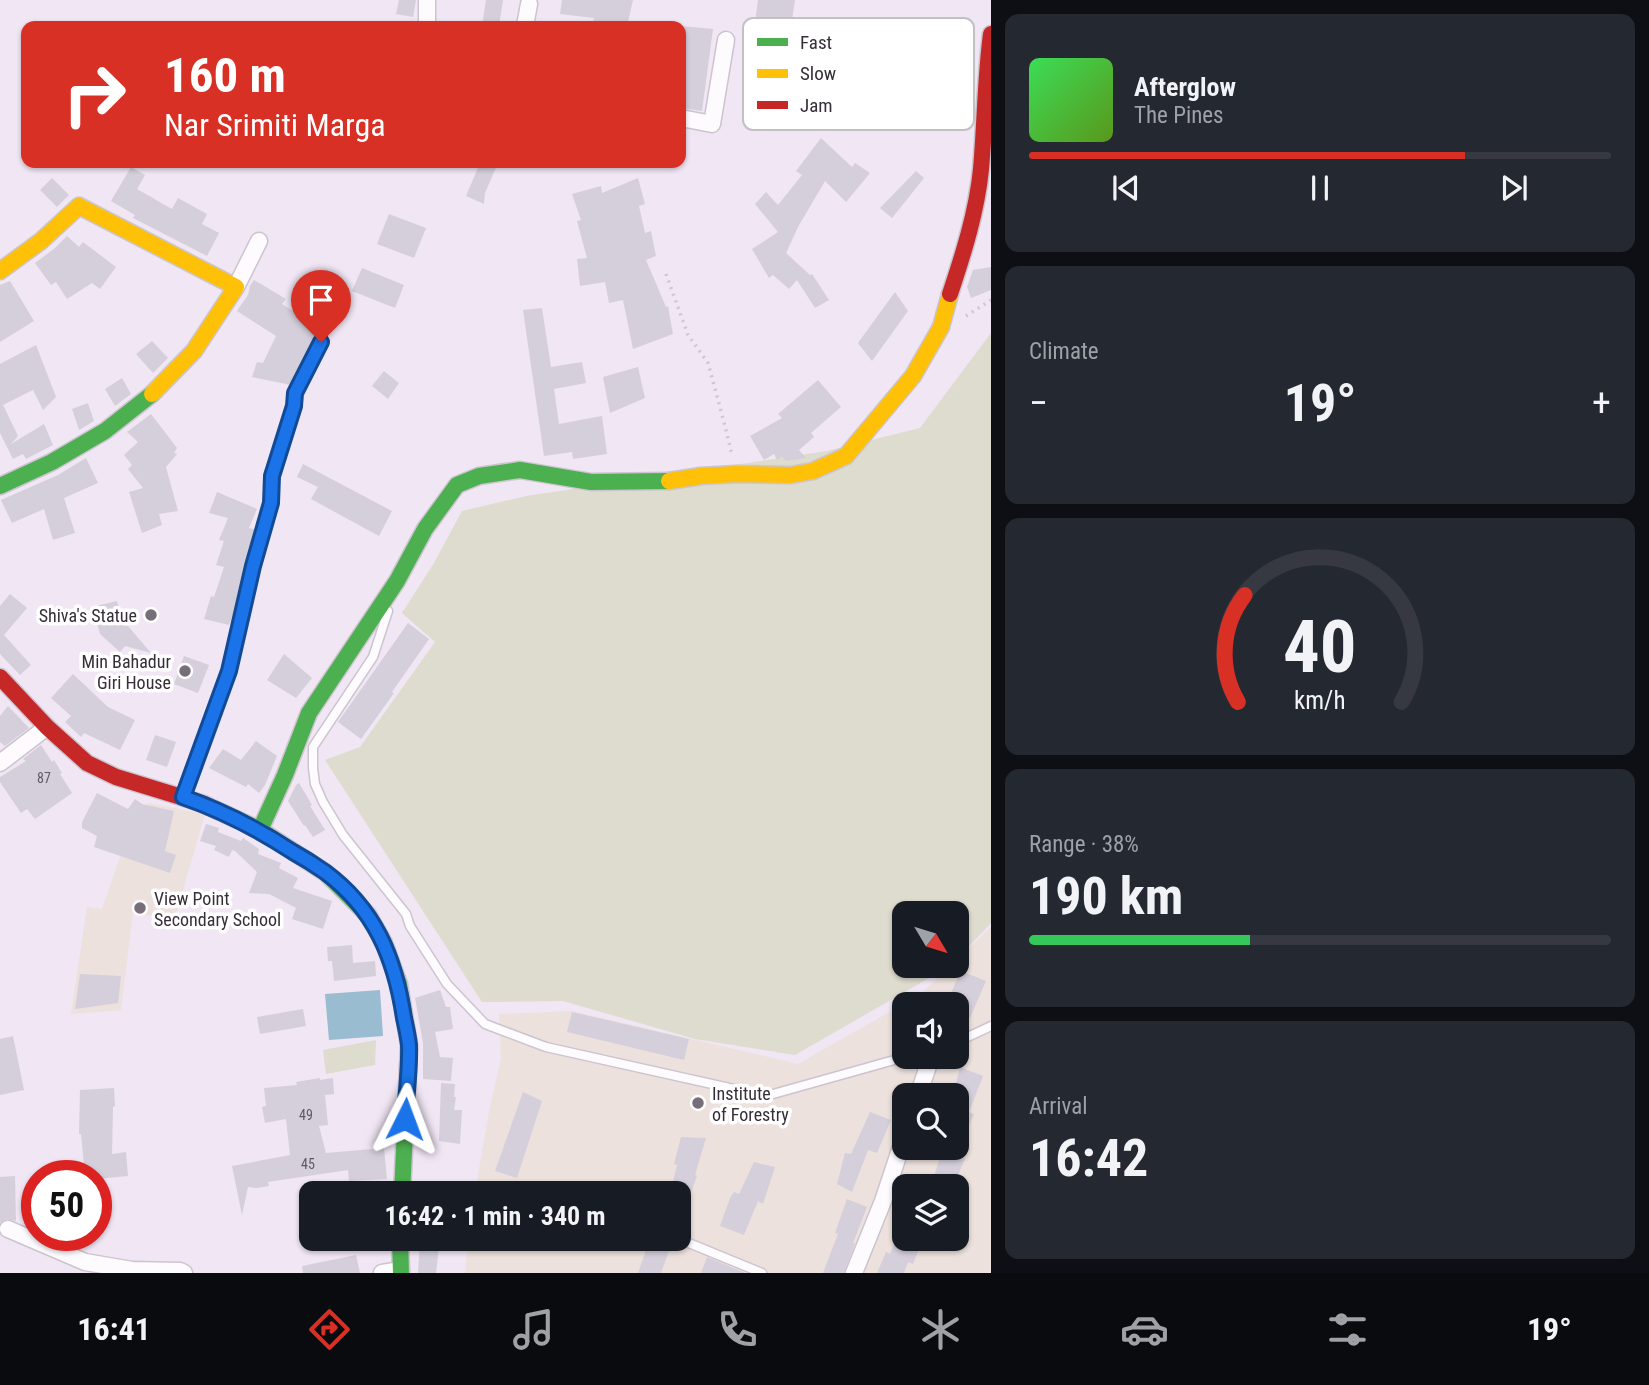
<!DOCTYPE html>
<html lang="en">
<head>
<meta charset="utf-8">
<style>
  :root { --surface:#171b24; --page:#242831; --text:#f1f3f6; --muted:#9ea1a6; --line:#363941; --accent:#d93025 }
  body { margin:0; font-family:"Roboto Condensed",sans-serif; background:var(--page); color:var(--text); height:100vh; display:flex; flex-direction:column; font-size:26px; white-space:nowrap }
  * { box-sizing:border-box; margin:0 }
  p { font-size:23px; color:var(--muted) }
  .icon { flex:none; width:38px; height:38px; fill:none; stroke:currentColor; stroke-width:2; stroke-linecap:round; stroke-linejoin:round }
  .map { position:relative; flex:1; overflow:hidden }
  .sheet { display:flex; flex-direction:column; gap:14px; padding:14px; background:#0d0f14; width:658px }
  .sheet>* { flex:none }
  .guide { position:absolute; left:21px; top:21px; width:665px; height:147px; border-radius:14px; box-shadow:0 2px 5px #0004; background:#d93025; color:#fff; overflow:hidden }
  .needle { width:46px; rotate:128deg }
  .fabs { position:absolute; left:892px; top:901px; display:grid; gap:14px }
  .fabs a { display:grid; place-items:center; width:77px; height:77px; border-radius:14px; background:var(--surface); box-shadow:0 2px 5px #0004; font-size:35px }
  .speed { position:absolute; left:21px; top:1160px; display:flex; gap:14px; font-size:35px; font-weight:700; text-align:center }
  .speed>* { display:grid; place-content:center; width:91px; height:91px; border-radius:50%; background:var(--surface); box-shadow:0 2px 5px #0004; line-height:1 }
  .speed .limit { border:10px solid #d22; background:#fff; color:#111 }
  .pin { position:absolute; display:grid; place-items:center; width:60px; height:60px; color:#fff; margin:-72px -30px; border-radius:50% 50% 50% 0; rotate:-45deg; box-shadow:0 0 7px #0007 }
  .pin .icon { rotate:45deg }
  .me { position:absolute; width:77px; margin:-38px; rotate:3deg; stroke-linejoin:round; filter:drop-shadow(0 0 5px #0008) }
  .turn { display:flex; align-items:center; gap:24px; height:147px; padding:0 28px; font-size:32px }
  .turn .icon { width:91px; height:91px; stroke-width:2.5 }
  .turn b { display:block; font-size:49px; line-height:60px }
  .big { font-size:52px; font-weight:700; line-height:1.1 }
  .sheet .tile { flex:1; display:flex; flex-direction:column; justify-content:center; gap:10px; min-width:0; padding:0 24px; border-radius:14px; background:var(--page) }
  .sheet .dial { align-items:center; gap:0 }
  .dial svg { height:182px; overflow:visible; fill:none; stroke:var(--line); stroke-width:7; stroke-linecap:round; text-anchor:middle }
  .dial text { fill:var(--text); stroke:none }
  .song { display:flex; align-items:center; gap:21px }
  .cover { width:84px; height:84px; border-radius:10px; background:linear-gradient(135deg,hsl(130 70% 55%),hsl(90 70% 35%)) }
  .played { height:7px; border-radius:4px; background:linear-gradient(90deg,var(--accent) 75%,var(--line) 75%) }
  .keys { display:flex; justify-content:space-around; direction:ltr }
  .heat { display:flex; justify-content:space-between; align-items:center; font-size:38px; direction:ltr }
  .charge { height:10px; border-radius:5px; background:linear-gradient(90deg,#34c759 38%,var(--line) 0) }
  .trip { position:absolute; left:299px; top:1181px; width:392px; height:70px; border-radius:14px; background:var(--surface); box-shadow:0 2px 5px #0004; font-weight:700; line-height:70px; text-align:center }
  .tabs { display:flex; height:112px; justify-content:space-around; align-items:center; background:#090b0e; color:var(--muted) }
  .tabs .icon { width:49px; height:49px }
  .tabs .current { color:var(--accent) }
  .tabs b { font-size:32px; color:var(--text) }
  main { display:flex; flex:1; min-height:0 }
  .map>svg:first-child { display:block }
  .education { fill:#ece1dc; fill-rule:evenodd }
  .green { fill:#dddcce }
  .water { fill:#99bcd0 }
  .building { fill:#d5cfdb }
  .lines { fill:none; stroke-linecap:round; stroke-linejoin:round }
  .lane-casing { stroke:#ccc4cf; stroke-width:11 }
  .street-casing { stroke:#ccc4cf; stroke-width:19 }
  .fast-casing { stroke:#ccc4cf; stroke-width:19 }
  .slow-casing { stroke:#ccc4cf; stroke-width:19 }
  .jam-casing { stroke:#ccc4cf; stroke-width:19 }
  .path { stroke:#ccc9ce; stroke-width:3.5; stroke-dasharray:2 5; stroke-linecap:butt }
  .lane { stroke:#fdfbfd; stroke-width:8 }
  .street { stroke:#fdfbfd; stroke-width:16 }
  .fast { stroke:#4caf50; stroke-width:16 }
  .slow { stroke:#ffc107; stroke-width:16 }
  .jam { stroke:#c62828; stroke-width:16 }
  .route-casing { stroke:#114b97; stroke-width:18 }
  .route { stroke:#1a73e8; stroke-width:12 }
  .poi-dot { fill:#776e7a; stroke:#fff; stroke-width:2.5 }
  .labels { text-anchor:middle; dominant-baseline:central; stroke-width:7; stroke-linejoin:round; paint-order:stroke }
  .number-label { font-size:14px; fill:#605862 }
  .poi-label { font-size:18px; fill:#362e38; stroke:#fff; text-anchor:end }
  .key { fill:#fff; stroke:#c3c0c3; stroke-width:2 }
  .key-label { font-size:19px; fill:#362e38 }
</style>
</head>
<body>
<main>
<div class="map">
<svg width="991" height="1273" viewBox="0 0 991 1273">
  <rect width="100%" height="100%" fill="#f0e6f4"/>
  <g class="education">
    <polygon points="148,803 205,814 174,921 133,912 121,1010 71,1014 87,907 102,909 130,829"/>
    <path d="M991,927V1273H465L468,1239H679V1194L475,1193L489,1111L501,1059L499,1014L572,1011L798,1064L921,994L950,966H957V959ZM905,1004H957V1057H905ZM905,1096H957V1148H905ZM905,1186H957V1239H905Z"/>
  </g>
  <g class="green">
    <polygon points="991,333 991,923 957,959 957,914 905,914 905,966 950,966 795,1055 695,1039 563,1001 482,1002 325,760 360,747 435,642 402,613 434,563 462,511 526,496 827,451 920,428"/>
    <polygon points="376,1040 375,1065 326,1074 323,1050"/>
  </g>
  <polygon class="water" points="380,990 383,1036 329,1040 325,994"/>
  <g class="building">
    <polygon points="399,0 416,0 413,17 396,14"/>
    <polygon points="486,0 503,0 499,26 482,26"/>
    <polygon points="562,0 633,0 627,26 592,26 594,18 560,14"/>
    <polygon points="758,0 795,0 788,47 771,44 773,32 754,30"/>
    <polygon points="681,26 713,29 702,111 681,108"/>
    <polygon points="821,138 852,167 855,163 870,173 846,202 825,181 798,227 786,253 810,275 812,274 829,300 815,308 797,280 789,289 773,275 769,278 752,249 778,232 755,204 766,192 778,205 802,175 796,171"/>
    <polygon points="480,163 498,163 485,193 484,204 466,196"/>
    <polygon points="131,167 145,175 137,189 172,209 178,198 207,214 202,224 219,233 207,256 133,218 135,215 111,201"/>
    <polygon points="916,171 924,178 892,218 880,208"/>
    <polygon points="52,178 69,195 57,207 40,190"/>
    <polygon points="638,178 645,204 639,206 645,233 651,231 656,256 646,260 666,307 668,306 673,334 633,349 623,300 609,303 605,282 580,286 577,259 587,258 577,221 581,220 572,194 601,186 602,193"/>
    <polygon points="389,214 426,228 414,258 377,244"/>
    <polygon points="67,236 79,247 83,242 116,267 100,289 92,283 67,299 56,282 51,285 35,263 55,248"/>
    <polygon points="991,267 991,290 971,298 967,287 973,270"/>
    <polygon points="362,268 404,285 395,308 352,291"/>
    <polygon points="254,280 286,299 282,304 324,330 315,339 291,385 252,377 257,362 263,363 276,336 237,311 248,295 250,286"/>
    <polygon points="10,281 34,321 0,342 0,285"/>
    <polygon points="895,292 908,311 872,361 858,343"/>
    <polygon points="542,308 551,367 582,362 586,383 554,389 559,424 602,416 607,454 573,459 572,452 544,456 523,310"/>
    <polygon points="152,341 168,358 153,373 136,354"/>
    <polygon points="36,345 56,397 43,410 33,390 3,405 18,436 11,444 44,424 53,445 26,459 23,454 13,459 0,433 0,364"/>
    <polygon points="638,367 645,398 610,413 603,377"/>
    <polygon points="384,371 399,383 388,399 372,386"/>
    <polygon points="122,378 131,394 115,406 105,389"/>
    <polygon points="818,380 841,407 811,433 814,437 799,450 806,458 786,461 782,457 777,460 774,454 764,460 750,436 782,418 778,414"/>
    <polygon points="88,403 94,421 79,430 72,409"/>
    <polygon points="151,414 177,448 174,453 177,454 166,467 178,511 159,514 162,525 142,533 129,492 143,488 128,469 132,465 124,455 138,442 127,432"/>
    <polygon points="86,458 98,483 64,498 75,533 53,540 44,509 12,523 1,500 58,475"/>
    <polygon points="303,464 392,511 379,536 311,499 318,487 297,477"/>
    <polygon points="217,492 257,509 249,528 256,530 239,600 229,625 204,619 211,596 214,597 224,567 216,565 224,541 219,540 228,518 209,513"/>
    <polygon points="10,594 27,608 4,635 31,665 20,675 0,654 0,606"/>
    <polygon points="117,601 122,619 151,653 125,646 120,652 100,634 92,607"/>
    <polygon points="408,623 429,639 392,692 394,693 361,739 338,722"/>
    <polygon points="284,654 312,678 296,698 267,680"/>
    <polygon points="184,656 209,665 198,693 174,684"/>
    <polygon points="73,674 108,707 135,720 120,750 84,733 81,737 65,722 71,716 51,698"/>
    <polygon points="8,706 29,728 5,746 0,742 0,716"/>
    <polygon points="155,735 176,742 167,767 146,760"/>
    <polygon points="256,741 277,756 265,785 259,793 248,784 246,787 209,768 223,749 241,760"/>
    <polygon points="41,745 52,762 54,760 62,773 60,774 72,793 35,819 27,809 21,813 0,782 0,777 26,761 23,759"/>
    <polygon points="299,783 312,805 310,806 325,830 313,837 305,825 304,826 288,801 296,785"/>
    <polygon points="97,793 128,809 135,799 142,804 174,811 165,851 176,855 170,873 94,847 97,836 82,828 82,822"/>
    <polygon points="206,824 219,828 218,832 241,841 243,838 259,849 258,854 281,863 279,868 298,878 293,888 332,901 323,929 292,919 296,908 269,894 249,893 257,872 235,851 232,850 229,857 214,850 216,846 200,841"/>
    <polygon points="352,945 353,963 375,961 376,976 334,981 332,961 328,961 327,947"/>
    <polygon points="961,971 986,981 970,1018 957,1013 957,1004 946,1004"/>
    <polygon points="80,974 121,976 118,1003 75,1009"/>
    <polygon points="440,990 446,1007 450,1007 453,1029 435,1032 440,1057 453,1058 451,1081 423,1079 423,1043 415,998"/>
    <polygon points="303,1009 306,1026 260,1034 257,1017"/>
    <polygon points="572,1012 689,1039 684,1060 567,1032"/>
    <polygon points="13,1036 24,1090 0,1095 0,1039"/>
    <polygon points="960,1067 983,1076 969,1112 974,1114 957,1152 957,1096 953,1096"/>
    <polygon points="320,1078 320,1080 333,1078 334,1094 325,1095 328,1125 319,1126 326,1153 384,1148 387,1179 349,1181 348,1170 268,1182 269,1186 257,1188 248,1187 242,1215 232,1166 290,1155 286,1119 265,1123 262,1107 266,1106 264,1088 297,1085 296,1082"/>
    <polygon points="441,1083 455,1084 454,1097 456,1097 454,1110 462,1110 460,1144 439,1141"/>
    <polygon points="114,1088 115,1106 113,1107 112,1154 126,1152 128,1176 96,1179 96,1176 85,1176 81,1134 79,1134 80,1090"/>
    <polygon points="523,1092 542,1101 517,1178 495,1171"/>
    <polygon points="870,1112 891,1120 877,1153 868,1150 852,1192 837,1184 845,1153 851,1154"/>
    <polygon points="681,1137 706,1138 695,1175 697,1176 680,1222 679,1221 679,1194 670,1194 677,1165 674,1164"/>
    <polygon points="943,1148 965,1159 953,1186 931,1186"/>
    <polygon points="754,1162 775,1167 763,1204 758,1201 744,1235 720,1226 730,1198 734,1192 739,1194"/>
    <polygon points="15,1176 16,1221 7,1219 0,1223 0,1177"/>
    <polygon points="847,1199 867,1207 853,1243 855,1243 844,1273 823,1273 838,1234 835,1233"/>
    <polygon points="420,1239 440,1239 436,1273 418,1273"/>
    <polygon points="650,1239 664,1239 672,1243 661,1273 638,1273"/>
    <polygon points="896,1239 923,1239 913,1264 908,1262 904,1273 877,1273 886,1252 890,1254"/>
    <polygon points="356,1255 360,1273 303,1273 302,1266"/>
    <polygon points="707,1257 745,1273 701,1273"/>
  </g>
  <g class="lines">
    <defs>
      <g id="lane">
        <polyline points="388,611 373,657 313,747 313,768 315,784 323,802 343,835 406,914 410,926 447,984 485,1024 546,1047 766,1096 905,1057"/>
        <polyline points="183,796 229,671 253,566 271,503 273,476 294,406 295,393 321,342"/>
        <polyline points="957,1042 991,1026"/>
        <polyline points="679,1239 762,1273"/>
      </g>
      <g id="street">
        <polyline points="427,26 427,0"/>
        <polyline points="525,26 529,4"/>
        <polyline points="681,118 712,124 726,40"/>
        <polyline points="236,287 259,241"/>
        <polyline points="0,763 47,727"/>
        <polyline points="918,1096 931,1057"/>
        <polyline points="8,1229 85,1262 132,1270 180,1271 184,1273"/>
        <polyline points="382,1273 401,1270"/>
        <polyline points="854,1273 883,1201 905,1135"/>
      </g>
      <g id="fast">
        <polyline points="0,486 52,462 105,431 152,394"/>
        <polyline points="216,810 260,830 326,873 368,915 384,943 399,984 409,1045 402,1194"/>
        <polyline points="260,830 285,775 309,713 397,581 425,529 457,485 479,476 520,470 591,482 669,481"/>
        <polyline points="400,1239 401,1273"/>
      </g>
      <g id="slow">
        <polyline points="0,271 41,241 79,206 236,287 194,351 152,394"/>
        <polyline points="669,481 701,476 736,474 791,475 813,471 846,456 913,376 941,327 950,294"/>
      </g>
      <g id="jam">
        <path d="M950,294C963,255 977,211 981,169C985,124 985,79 991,34"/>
        <polyline points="0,677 47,727 87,763 116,777 204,804 216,810"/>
      </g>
    </defs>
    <use href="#lane" class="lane-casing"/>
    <use href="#street" class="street-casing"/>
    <use href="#fast" class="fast-casing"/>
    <use href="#slow" class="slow-casing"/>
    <use href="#jam" class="jam-casing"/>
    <g class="path">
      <polyline points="666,274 688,335 708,363 724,422 732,455"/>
      <polyline points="966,316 991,300"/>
    </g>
    <use href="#lane" class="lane"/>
    <use href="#street" class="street"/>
    <use href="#fast" class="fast"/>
    <use href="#slow" class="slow"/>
    <use href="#jam" class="jam"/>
  </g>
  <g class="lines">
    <defs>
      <path id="route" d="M321,342L295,393L294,406L272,476L271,503L253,566L229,671L183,797C223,811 258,829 293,852C304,858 315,865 325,872C375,909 395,958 404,1018C406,1027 408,1036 409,1045C410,1069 406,1095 405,1119"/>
    </defs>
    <use href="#route" class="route-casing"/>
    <use href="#route" class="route"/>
  </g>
  <g class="poi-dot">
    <circle cx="151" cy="615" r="7"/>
    <circle cx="185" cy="671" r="7"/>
    <circle cx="140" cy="908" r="7"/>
    <circle cx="698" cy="1103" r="7"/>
  </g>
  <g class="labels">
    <g class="number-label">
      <text x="44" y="778">87</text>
      <text x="306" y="1115">49</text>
      <text x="308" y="1164">45</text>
    </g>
    <g class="poi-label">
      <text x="137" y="615">Shiva's Statue</text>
      <text x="171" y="661">Min Bahadur<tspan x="171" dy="21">Giri House</tspan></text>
      <text x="154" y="898" text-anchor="start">View Point<tspan x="154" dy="21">Secondary School</tspan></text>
      <text x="712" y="1093" text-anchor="start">Institute<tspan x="712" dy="21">of Forestry</tspan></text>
    </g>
  </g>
  <rect x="743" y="18" width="231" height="112" rx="10" class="key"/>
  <rect x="757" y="38" width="31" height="8" fill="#4caf50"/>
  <rect x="757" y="69" width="31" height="9" fill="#ffc107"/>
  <rect x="757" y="101" width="31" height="8" fill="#c62828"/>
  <g class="key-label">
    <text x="800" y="49">Fast</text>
    <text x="800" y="80">Slow</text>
    <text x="800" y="112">Jam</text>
  </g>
</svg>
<div class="fabs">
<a><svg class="needle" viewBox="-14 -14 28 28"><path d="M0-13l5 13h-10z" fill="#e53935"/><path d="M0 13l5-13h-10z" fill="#9ea1a6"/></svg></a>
<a><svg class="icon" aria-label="sound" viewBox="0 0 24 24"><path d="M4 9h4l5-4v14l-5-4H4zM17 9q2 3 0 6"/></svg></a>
<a><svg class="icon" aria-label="search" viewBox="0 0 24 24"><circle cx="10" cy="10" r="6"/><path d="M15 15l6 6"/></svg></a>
<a><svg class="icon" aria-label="layers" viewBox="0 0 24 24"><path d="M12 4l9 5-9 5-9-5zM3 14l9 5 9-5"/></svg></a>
</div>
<div class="speed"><div class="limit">50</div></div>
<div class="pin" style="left:321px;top:342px;background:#d93025"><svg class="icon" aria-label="arrive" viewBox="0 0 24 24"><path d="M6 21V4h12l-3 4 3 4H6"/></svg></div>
<svg class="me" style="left:405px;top:1119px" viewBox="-20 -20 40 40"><path d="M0-17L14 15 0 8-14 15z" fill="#1a73e8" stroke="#fff" stroke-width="4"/></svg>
<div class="trip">16:42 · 1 min · 340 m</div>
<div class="guide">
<div class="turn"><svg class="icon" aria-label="right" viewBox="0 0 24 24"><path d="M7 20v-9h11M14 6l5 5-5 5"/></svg><div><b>160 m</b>Nar Srimiti Marga</div></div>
</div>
</div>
<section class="sheet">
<div class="tile">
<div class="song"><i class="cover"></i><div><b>Afterglow</b><p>The Pines</p></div></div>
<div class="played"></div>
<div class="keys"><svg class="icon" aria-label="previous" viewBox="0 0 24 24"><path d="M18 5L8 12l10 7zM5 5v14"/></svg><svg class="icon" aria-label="pause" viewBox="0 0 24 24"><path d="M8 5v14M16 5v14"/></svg><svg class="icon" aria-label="next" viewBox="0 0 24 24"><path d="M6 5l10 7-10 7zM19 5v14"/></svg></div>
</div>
<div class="tile"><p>Climate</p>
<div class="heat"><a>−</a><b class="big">19°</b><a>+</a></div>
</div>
<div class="tile dial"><svg viewBox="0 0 100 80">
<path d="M14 69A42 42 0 1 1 86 69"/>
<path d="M14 69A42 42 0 0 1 17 22" stroke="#d93025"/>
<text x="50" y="56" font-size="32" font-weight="700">40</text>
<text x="50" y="72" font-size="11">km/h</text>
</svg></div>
<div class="tile"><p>Range · 38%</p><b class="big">190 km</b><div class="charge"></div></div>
<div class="tile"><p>Arrival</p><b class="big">16:42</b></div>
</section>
</main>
<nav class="tabs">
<b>16:41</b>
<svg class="icon current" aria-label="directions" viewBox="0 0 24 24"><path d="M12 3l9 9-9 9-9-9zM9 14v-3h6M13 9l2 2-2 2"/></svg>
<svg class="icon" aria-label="music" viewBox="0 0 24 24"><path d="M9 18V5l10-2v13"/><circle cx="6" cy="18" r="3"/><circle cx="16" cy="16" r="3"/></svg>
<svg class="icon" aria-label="phone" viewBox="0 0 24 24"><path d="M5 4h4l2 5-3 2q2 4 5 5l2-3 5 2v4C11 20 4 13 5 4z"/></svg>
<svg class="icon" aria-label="climate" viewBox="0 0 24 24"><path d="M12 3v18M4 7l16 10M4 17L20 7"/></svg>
<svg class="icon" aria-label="car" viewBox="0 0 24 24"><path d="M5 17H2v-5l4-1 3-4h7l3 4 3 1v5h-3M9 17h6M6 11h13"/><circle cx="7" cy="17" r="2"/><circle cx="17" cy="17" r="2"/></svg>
<svg class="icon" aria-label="filters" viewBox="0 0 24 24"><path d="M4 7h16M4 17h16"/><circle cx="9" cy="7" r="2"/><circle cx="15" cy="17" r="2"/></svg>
<b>19°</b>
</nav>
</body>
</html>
